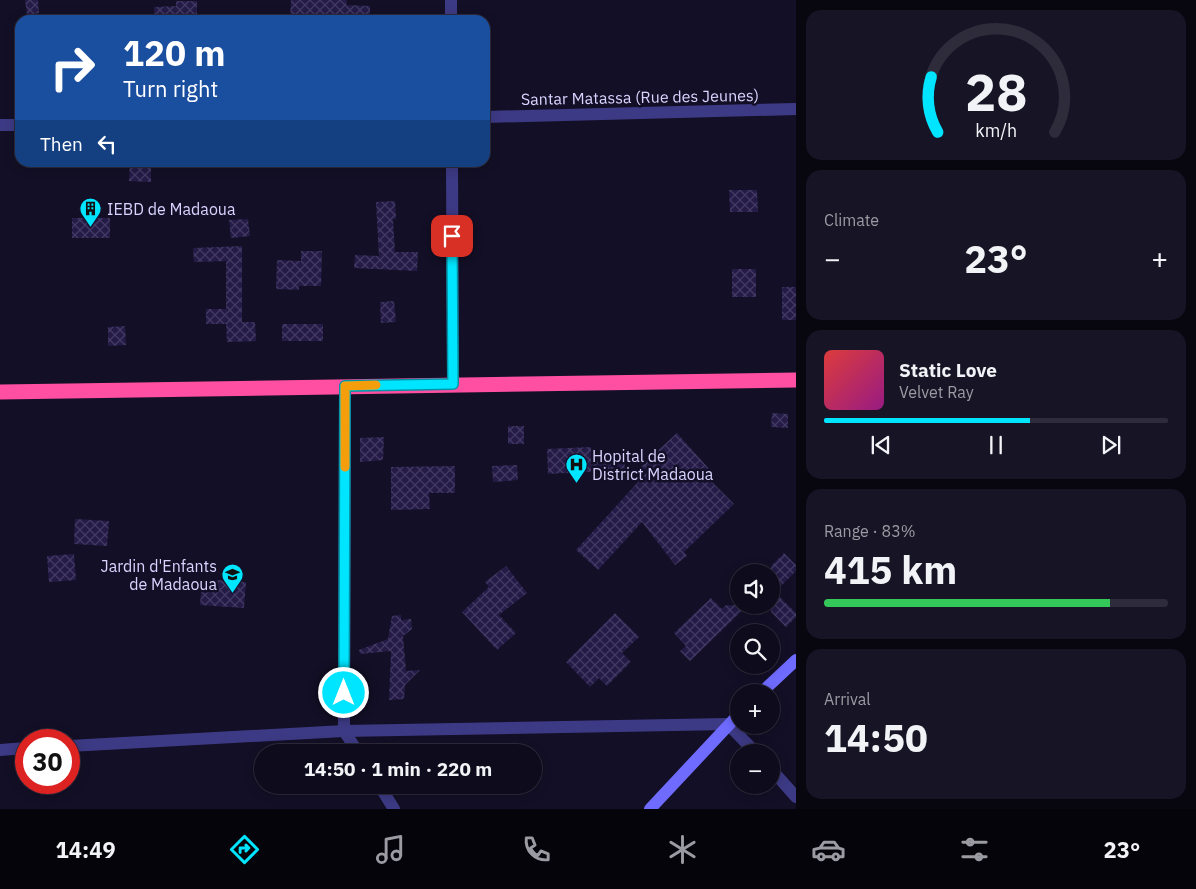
<!DOCTYPE html>
<html lang="en">
<head>
<meta charset="utf-8">
<style>
  :root { --surface:#0e0b1c; --page:#171425; --text:#f1f3f6; --muted:#9b9ba3; --line:#2e2b3b; --accent:#00e5ff }
  body { margin:0; font-family:"IBM Plex Sans",sans-serif; background:var(--page); color:var(--text); height:100vh; display:flex; flex-direction:column; font-size:19px; white-space:nowrap }
  * { box-sizing:border-box; margin:0 }
  p { font-size:16px; color:var(--muted) }
  .icon { flex:none; width:28px; height:28px; fill:none; stroke:currentColor; stroke-width:2; stroke-linecap:round; stroke-linejoin:round }
  .map { position:relative; flex:1; overflow:hidden }
  .panel { display:flex; flex-direction:column; gap:10px; padding:10px; background:#08060f; width:400px }
  .panel>* { flex:none }
  .hud { position:absolute; left:15px; top:15px; width:475px; height:152px; border-radius:15px; box-shadow:0 2px 12px #0003,0 0 0 1px var(--line); background:#1a4fa0; color:#fff; overflow:hidden }
  .buttons { position:absolute; left:730px; top:564px; display:grid; gap:10px }
  .buttons a { display:grid; place-items:center; width:50px; height:50px; border-radius:50%; background:var(--surface); box-shadow:0 2px 12px #0003,0 0 0 1px var(--line); font-size:25px }
  .speed { position:absolute; left:15px; top:729px; display:flex; gap:10px; font-size:25px; font-weight:700; text-align:center }
  .speed>* { display:grid; place-content:center; width:65px; height:65px; border-radius:50%; background:var(--surface); box-shadow:0 2px 12px #0003,0 0 0 1px var(--line); line-height:1 }
  .speed .limit { border:8px solid #d22; background:#fff; color:#111 }
  .pin { position:absolute; display:grid; place-items:center; width:42px; height:42px; color:#fff; margin:-21px; border-radius:10px; box-shadow:0 2px 8px #0006 }
  .me { position:absolute; width:55px; margin:-28px; rotate:0deg; stroke-linejoin:round; filter:drop-shadow(0 0 4px #0008) }
  .turn { display:flex; align-items:center; gap:18px; height:105px; padding:0 25px; font-size:22px }
  .turn .icon { width:65px; height:65px; stroke-width:2.5 }
  .turn b { display:block; font-size:35px; line-height:42px }
  .then { display:flex; align-items:center; height:48px; padding:0 25px; background:#0003; gap:10px; font-size:19px }
  .big { font-size:38px; font-weight:700; line-height:1.1 }
  .panel .tile { flex:1; display:flex; flex-direction:column; justify-content:center; gap:8px; min-width:0; padding:0 18px; border-radius:15px; background:var(--page) }
  .panel .dial { align-items:center; gap:0 }
  .dial svg { height:130px; overflow:visible; fill:none; stroke:var(--line); stroke-width:7; stroke-linecap:round; text-anchor:middle }
  .dial text { fill:var(--text); stroke:none }
  .song { display:flex; align-items:center; gap:15px }
  .cover { width:60px; height:60px; border-radius:8px; background:linear-gradient(135deg,hsl(0 70% 55%),hsl(310 70% 35%)) }
  .played { height:5px; border-radius:2px; background:linear-gradient(90deg,var(--accent) 60%,var(--line) 60%) }
  .keys { display:flex; justify-content:space-around; direction:ltr }
  .heat { display:flex; justify-content:space-between; align-items:center; font-size:28px; direction:ltr }
  .charge { height:8px; border-radius:4px; background:linear-gradient(90deg,#34c759 83%,var(--line) 0) }
  .trip { position:absolute; left:254px; top:744px; width:288px; height:50px; border-radius:25px; background:var(--surface); box-shadow:0 2px 12px #0003,0 0 0 1px var(--line); font-weight:700; line-height:50px; text-align:center }
  .menu { display:flex; height:80px; justify-content:space-around; align-items:center; background:#06040b; color:var(--muted) }
  .menu .icon { width:35px; height:35px }
  .menu .selected { color:var(--accent) }
  .menu b { font-size:22px; color:var(--text) }
  main { display:flex; flex:1; min-height:0 }
  .map>svg:first-child { display:block }
  .building { fill:url(#building-cross-hatch) }
  .lines { fill:none; stroke-linecap:round; stroke-linejoin:round }
  .street { stroke:#3d3a85; stroke-width:12 }
  .secondary { stroke:#6f6bff; stroke-width:12 }
  .highway { stroke:#ff4fa3; stroke-width:15 }
  .route-casing { stroke:#0095a6; stroke-width:12 }
  .route { stroke:#00e5ff; stroke-width:9 }
  .slow { stroke:#f59e0b; stroke-width:9 }
  .labels { text-anchor:middle; dominant-baseline:central; stroke-width:5; stroke-linejoin:round; paint-order:stroke }
  .street-label { font-size:16px; fill:#d9d4ff; stroke:#130f26 }
  .poi-label { font-size:16px; fill:#d9d4ff; stroke:#130f26; text-anchor:start }
</style>
</head>
<body>
<main>
<div class="map">
<svg width="796" height="809" viewBox="0 0 796 809">
  <defs>
    <pattern id="building-cross-hatch" width="8" height="8" patternUnits="userSpaceOnUse" patternTransform="scale(1.25)"><rect width="8" height="8" fill="#241b47"/><path d="M0 0l8 8M0 8l8-8" fill="none" stroke="#433b63"/></pattern>
  </defs>
  <rect width="100%" height="100%" fill="#130f26"/>
  <g class="building">
    <polygon points="25,0 38,0 39,13 27,15"/>
    <polygon points="291,0 347,0 346,5 370,6 370,20 320,15 320,18 290,18"/>
    <polygon points="176,1 197,1 197,20 154,20 154,7 176,6"/>
    <polygon points="130,162 151,162 151,182 129,181"/>
    <polygon points="729,190 757,190 758,212 730,212"/>
    <polygon points="395,201 396,219 393,219 395,252 418,252 417,271 354,268 355,255 379,256 376,202"/>
    <rect x="72" y="218" width="38" height="20"/>
    <polygon points="248,219 250,236 231,238 229,220"/>
    <polygon points="242,246 242,322 255,322 256,341 227,342 226,324 206,324 206,309 226,309 226,261 194,262 193,248"/>
    <polygon points="301,251 322,251 321,286 299,286 299,290 276,289 277,260 301,261"/>
    <rect x="732" y="269" width="24" height="28"/>
    <rect x="782" y="287" width="14" height="33"/>
    <polygon points="394,301 396,322 381,323 380,302"/>
    <rect x="282" y="324" width="41" height="17"/>
    <polygon points="125,326 126,345 108,346 108,327"/>
    <polygon points="772,413 788,414 788,428 771,427"/>
    <rect x="508" y="426" width="16" height="18"/>
    <polygon points="677,433 711,471 706,476 734,504 684,552 687,556 675,565 642,522 598,570 576,550 649,470 636,471"/>
    <polygon points="384,437 383,460 360,462 360,438"/>
    <polygon points="591,447 592,459 624,458 625,470 548,474 547,449"/>
    <polygon points="517,465 518,480 493,482 492,466"/>
    <polygon points="455,466 455,493 429,493 430,509 391,510 391,467"/>
    <polygon points="75,519 109,521 107,546 74,544"/>
    <polygon points="784,553 796,565 796,571 775,592 796,613 796,617 786,627 771,612 771,566"/>
    <polygon points="74,554 76,580 49,582 47,556"/>
    <polygon points="506,566 527,593 499,615 516,633 497,650 462,612 489,587 485,582"/>
    <polygon points="202,579 246,582 244,608 200,605"/>
    <polygon points="711,598 722,609 726,605 748,605 690,661 680,651 686,646 674,633"/>
    <polygon points="615,613 639,637 622,653 631,662 607,686 599,678 590,687 566,662"/>
    <polygon points="401,615 401,620 411,619 412,629 403,636 406,671 420,670 405,685 404,699 389,700 391,651 360,654 359,650 388,639 392,616"/>
  </g>
  <g class="lines">
    <g class="street">
      <polyline points="451,0 451,20"/>
      <polyline points="485,117 796,109"/>
      <polyline points="0,125 20,125"/>
      <polyline points="452,162 453,384"/>
      <polyline points="345,386 344,731 358,752"/>
      <polyline points="69,746 344,731 728,724 755,752"/>
      <polyline points="0,750 26,748"/>
      <polyline points="771,769 796,797"/>
      <polyline points="379,785 394,809"/>
    </g>
    <g class="secondary">
      <polyline points="762,692 796,660"/>
      <polyline points="650,809 739,714"/>
    </g>
    <polyline class="highway" points="0,392 796,380"/>
  </g>
  <g class="lines">
    <defs>
      <polyline id="route" points="344,693 345,386 453,384 452,236"/>
    </defs>
    <use href="#route" class="route-casing"/>
    <use href="#route" class="route"/>
    <polyline class="slow" points="345,467 345,386 376,385"/>
  </g>
  <defs>
    <symbol id="building-pin" viewBox="-11 -11 22 30"><path d="M0 17L-7.5 6A9.5 9.5 0 1 1 7.5 6Z" fill="#00e5ff" stroke="#130f26"/><path d="M-4-6H4V6H1V3H-1V6H-4ZM-2.5-4.3h1.7v1.8h-1.7ZM.8-4.3h1.7v1.8H.8ZM-2.5-1h1.7V.8h-1.7ZM.8-1h1.7V.8H.8Z" fill="#111"/></symbol>
    <symbol id="hospital-pin" viewBox="-11 -11 22 30"><path d="M0 17L-7.5 6A9.5 9.5 0 1 1 7.5 6Z" fill="#00e5ff" stroke="#130f26"/><path d="M-5-5h3v3.5h4V-5h3V5h-3V1.5h-4V5h-3Z" fill="#111"/></symbol>
    <symbol id="school-pin" viewBox="-11 -11 22 30"><path d="M0 17L-7.5 6A9.5 9.5 0 1 1 7.5 6Z" fill="#00e5ff" stroke="#130f26"/><path d="M0-5L7-2L0 1L-7-2ZM-4 1L0 2.5L4 1V4Q0 6-4 4Z" fill="#111"/></symbol>
  </defs>
  <g fill-rule="evenodd">
    <use href="#building-pin" x="78" y="196" width="25" height="34"/>
    <use href="#hospital-pin" x="564" y="452" width="25" height="34"/>
    <use href="#school-pin" x="220" y="562" width="25" height="34"/>
  </g>
  <g class="labels">
    <g class="street-label">
      <text transform="translate(640 97) rotate(-1)">Santar Matassa (Rue des Jeunes)</text>
    </g>
    <g class="poi-label">
      <text x="107" y="209">IEBD de Madaoua</text>
      <text x="592" y="456">Hopital de<tspan x="592" dy="18">District Madaoua</tspan></text>
      <text x="217" y="566" text-anchor="end">Jardin d'Enfants<tspan x="217" dy="18">de Madaoua</tspan></text>
    </g>
  </g>
</svg>
<div class="buttons">
<a><svg class="icon" aria-label="sound" viewBox="0 0 24 24"><path d="M4 9h4l5-4v14l-5-4H4zM17 9q2 3 0 6"/></svg></a>
<a><svg class="icon" aria-label="search" viewBox="0 0 24 24"><circle cx="10" cy="10" r="6"/><path d="M15 15l6 6"/></svg></a>
<a>+</a>
<a>−</a>
</div>
<div class="speed"><div class="limit">30</div></div>
<div class="pin" style="left:452px;top:236px;background:#d93025"><svg class="icon" aria-label="arrive" viewBox="0 0 24 24"><path d="M6 21V4h12l-3 4 3 4H6"/></svg></div>
<svg class="me" style="left:344px;top:693px" viewBox="-20 -20 40 40"><circle r="17" fill="#00e5ff" stroke="#fff" stroke-width="3"/><path d="M0-11L8 9 0 5-8 9z" fill="#fff"/></svg>
<div class="trip">14:50 · 1 min · 220 m</div>
<div class="hud">
<div class="turn"><svg class="icon" aria-label="right" viewBox="0 0 24 24"><path d="M7 20v-9h11M14 6l5 5-5 5"/></svg><div><b>120 m</b>Turn right</div></div>
<div class="then">Then<svg class="icon" aria-label="left" viewBox="0 0 24 24"><path d="M17 20v-9H6M10 6l-5 5 5 5"/></svg></div>
</div>
</div>
<section class="panel">
<div class="tile dial"><svg viewBox="0 0 100 80">
<path d="M14 69A42 42 0 1 1 86 69"/>
<path d="M14 69A42 42 0 0 1 10 35" stroke="#00e5ff"/>
<text x="50" y="56" font-size="32" font-weight="700">28</text>
<text x="50" y="72" font-size="11">km/h</text>
</svg></div>
<div class="tile"><p>Climate</p>
<div class="heat"><a>−</a><b class="big">23°</b><a>+</a></div>
</div>
<div class="tile">
<div class="song"><i class="cover"></i><div><b>Static Love</b><p>Velvet Ray</p></div></div>
<div class="played"></div>
<div class="keys"><svg class="icon" aria-label="previous" viewBox="0 0 24 24"><path d="M18 5L8 12l10 7zM5 5v14"/></svg><svg class="icon" aria-label="pause" viewBox="0 0 24 24"><path d="M8 5v14M16 5v14"/></svg><svg class="icon" aria-label="next" viewBox="0 0 24 24"><path d="M6 5l10 7-10 7zM19 5v14"/></svg></div>
</div>
<div class="tile"><p>Range · 83%</p><b class="big">415 km</b><div class="charge"></div></div>
<div class="tile"><p>Arrival</p><b class="big">14:50</b></div>
</section>
</main>
<nav class="menu">
<b>14:49</b>
<svg class="icon selected" aria-label="directions" viewBox="0 0 24 24"><path d="M12 3l9 9-9 9-9-9zM9 14v-3h6M13 9l2 2-2 2"/></svg>
<svg class="icon" aria-label="music" viewBox="0 0 24 24"><path d="M9 18V5l10-2v13"/><circle cx="6" cy="18" r="3"/><circle cx="16" cy="16" r="3"/></svg>
<svg class="icon" aria-label="phone" viewBox="0 0 24 24"><path d="M5 4h4l2 5-3 2q2 4 5 5l2-3 5 2v4C11 20 4 13 5 4z"/></svg>
<svg class="icon" aria-label="climate" viewBox="0 0 24 24"><path d="M12 3v18M4 7l16 10M4 17L20 7"/></svg>
<svg class="icon" aria-label="car" viewBox="0 0 24 24"><path d="M5 17H2v-5l4-1 3-4h7l3 4 3 1v5h-3M9 17h6M6 11h13"/><circle cx="7" cy="17" r="2"/><circle cx="17" cy="17" r="2"/></svg>
<svg class="icon" aria-label="filters" viewBox="0 0 24 24"><path d="M4 7h16M4 17h16"/><circle cx="9" cy="7" r="2"/><circle cx="15" cy="17" r="2"/></svg>
<b>23°</b>
</nav>
</body>
</html>
